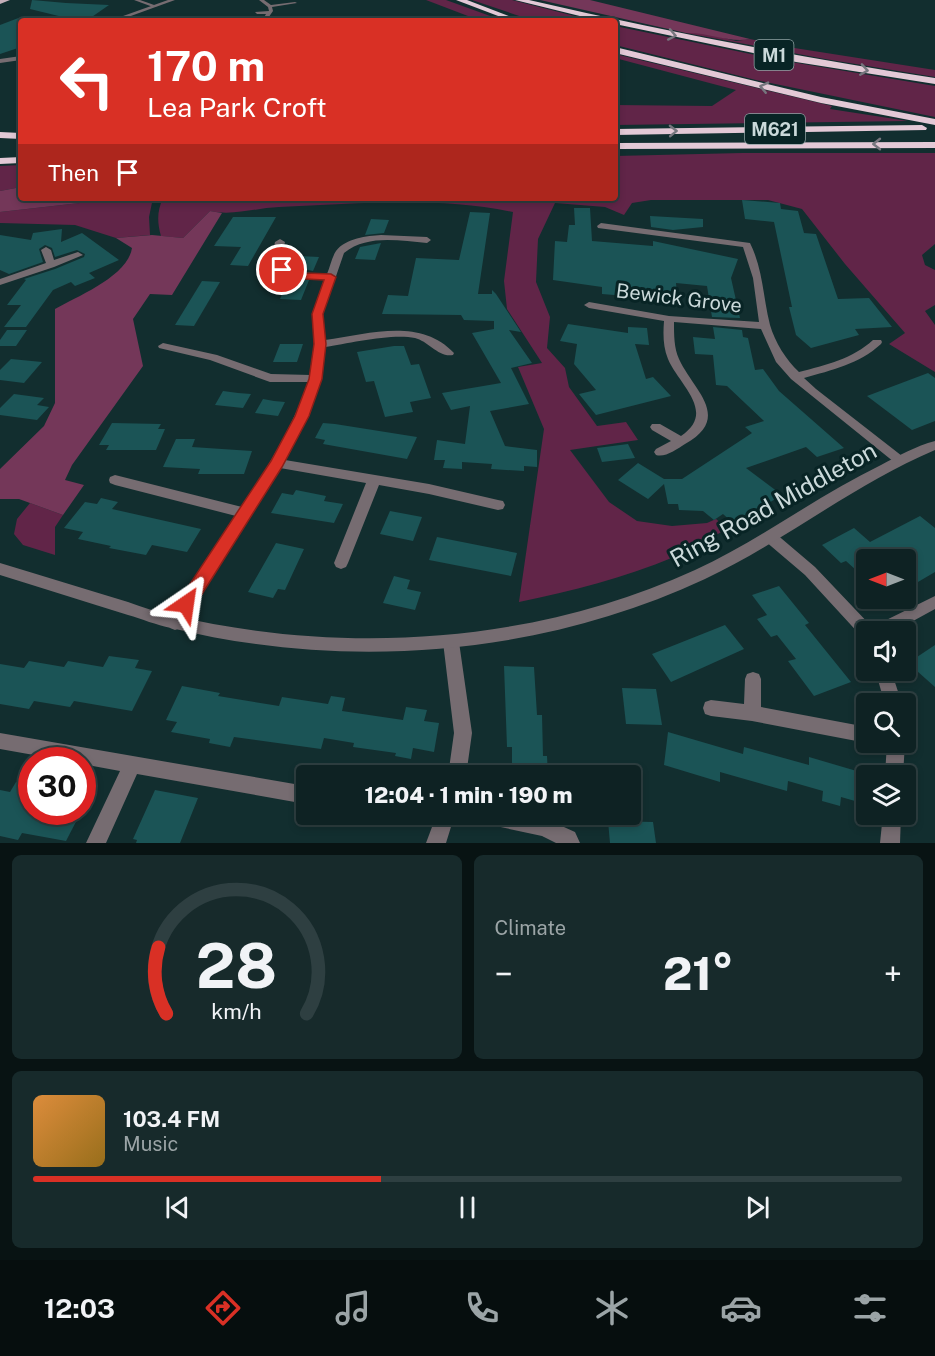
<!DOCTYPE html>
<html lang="en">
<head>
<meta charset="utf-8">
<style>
  :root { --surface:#0e2223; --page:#172a2b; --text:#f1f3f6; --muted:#9ba4a6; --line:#2e3f41; --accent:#d93025 }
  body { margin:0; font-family:"Public Sans",sans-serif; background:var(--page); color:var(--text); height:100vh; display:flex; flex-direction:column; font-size:22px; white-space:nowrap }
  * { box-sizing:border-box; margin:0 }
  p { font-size:20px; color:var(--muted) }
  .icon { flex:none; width:33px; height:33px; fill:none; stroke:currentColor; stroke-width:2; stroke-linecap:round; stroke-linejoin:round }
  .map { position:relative; height:843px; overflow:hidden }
  .details { display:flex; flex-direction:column; gap:12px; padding:12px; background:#081313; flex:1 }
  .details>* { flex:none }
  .top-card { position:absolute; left:18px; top:18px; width:600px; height:183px; border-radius:6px; box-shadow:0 3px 9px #0003,0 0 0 2px var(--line); background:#d93025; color:#fff; overflow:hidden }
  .needle { width:39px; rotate:270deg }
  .buttons { position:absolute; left:856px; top:549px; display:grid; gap:12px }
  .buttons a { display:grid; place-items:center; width:60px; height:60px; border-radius:6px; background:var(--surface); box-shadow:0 3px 9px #0003,0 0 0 2px var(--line); font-size:30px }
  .speed { position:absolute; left:18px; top:747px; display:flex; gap:12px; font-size:30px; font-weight:700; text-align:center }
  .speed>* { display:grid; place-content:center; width:78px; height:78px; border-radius:50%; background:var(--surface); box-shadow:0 3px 9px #0003,0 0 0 2px var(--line); line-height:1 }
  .speed .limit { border:9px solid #d22; background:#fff; color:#111 }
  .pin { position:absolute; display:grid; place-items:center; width:51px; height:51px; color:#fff; margin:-26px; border:3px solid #fff; border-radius:50%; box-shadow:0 2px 6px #0007 }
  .me { position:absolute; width:66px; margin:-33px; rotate:32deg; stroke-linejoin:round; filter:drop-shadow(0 0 4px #0008) }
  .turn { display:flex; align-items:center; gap:21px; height:126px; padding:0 30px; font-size:27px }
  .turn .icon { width:78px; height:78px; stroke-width:2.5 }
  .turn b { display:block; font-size:42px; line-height:51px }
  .then { display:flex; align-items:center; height:57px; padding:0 30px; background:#0003; gap:12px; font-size:22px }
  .big { font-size:45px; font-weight:800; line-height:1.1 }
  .details .card { flex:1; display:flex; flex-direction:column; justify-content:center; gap:9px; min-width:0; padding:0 21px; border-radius:9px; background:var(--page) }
  .details .dial { align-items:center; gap:0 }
  .dial svg { height:156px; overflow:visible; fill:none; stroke:var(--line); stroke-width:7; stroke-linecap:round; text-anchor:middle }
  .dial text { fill:var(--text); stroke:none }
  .song { display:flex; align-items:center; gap:18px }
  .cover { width:72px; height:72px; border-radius:9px; background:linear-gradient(135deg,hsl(30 70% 55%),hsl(40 70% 35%)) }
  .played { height:6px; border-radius:3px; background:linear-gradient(90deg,var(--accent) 40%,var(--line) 40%) }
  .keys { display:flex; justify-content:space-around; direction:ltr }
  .heat { display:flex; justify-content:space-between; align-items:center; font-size:33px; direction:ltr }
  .details .tiles { flex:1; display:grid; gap:12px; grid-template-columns:1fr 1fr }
  .card:last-child { grid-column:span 2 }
  .trip { position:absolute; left:296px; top:765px; width:345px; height:60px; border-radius:6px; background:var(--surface); box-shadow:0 3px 9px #0003,0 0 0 2px var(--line); font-weight:800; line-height:60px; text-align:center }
  .tab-bar { display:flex; height:96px; justify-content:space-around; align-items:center; background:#060e0e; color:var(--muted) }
  .tab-bar .icon { width:42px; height:42px }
  .tab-bar .selected { color:var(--accent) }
  .tab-bar b { font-size:27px; color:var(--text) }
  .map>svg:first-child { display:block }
  .green { fill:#612548 }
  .forest { fill:#743759 }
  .building { fill:#1b5456 }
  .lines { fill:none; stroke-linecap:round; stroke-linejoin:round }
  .service { fill:#766c71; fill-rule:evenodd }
  .minor { fill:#766c71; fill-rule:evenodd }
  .tertiary { fill:#766c71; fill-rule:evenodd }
  .primary { fill:#c4afb9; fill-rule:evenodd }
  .motorway { fill:#e3c9d6; fill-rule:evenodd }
  .oneway { stroke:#76767e }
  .route { fill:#d93025; stroke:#8d1f18; stroke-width:1.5 }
  .labels { text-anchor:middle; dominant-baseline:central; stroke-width:6; stroke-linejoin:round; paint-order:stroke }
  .shield { fill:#082425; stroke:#90a3a4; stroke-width:1.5 }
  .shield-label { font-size:18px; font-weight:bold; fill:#cad9da }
  .street-label { font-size:20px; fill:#cad9da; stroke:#082425 }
  .near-street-label { font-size:24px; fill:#cad9da; stroke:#082425 }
</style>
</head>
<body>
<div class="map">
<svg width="935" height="843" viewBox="0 0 935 843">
  <rect width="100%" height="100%" fill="#122e2f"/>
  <g class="green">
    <polygon points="426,0 446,0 504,21 481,21"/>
    <polygon points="472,0 512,0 594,21 534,21"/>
    <polygon points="615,26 785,61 935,86 935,117 756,80 615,45"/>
    <polygon points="700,32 736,41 750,39 788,47 935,70 935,77 825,59 686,33"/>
    <polygon points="615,54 832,106 830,109 908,121 615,125 615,105 712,106 736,90 615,58"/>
    <path d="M742,153H935V244L922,255L925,265L935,270V305L925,311L935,325V372L889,344L905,333L845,264L802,209L768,200H651L632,203L624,215L605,207L555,203L538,239L536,282L550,317L547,348L565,368L569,387L597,426L626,422L638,440L570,450L609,502L637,521L672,526L707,523L716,519L727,529C710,538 693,549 674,557C624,578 572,591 519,602L544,429L518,367L542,363L507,309L504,281L513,212C437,196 356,204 279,207C256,208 233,216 210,211L183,238L161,236C157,222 157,211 163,198H615V156Z"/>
    <polygon points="21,165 21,187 0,191 0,166"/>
    <polygon points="124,198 153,198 149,217 150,235 116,238 75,225 0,223 0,212"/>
    <polygon points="30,503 63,515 55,527 55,555 23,545 14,534 17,519"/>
  </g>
  <g class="forest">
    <path d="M540,0H590L750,39C728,43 708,32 686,33Z"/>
    <polygon points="21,187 21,198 124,198 0,212 0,191"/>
    <path d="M210,211L222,213L172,295L150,294L133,319L143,366L72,465L65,480L84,485L63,515L19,499H0V469L44,426L55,403V309C78,296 128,276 132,248L116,238L152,235L183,238Z"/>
  </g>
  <g class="building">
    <polygon points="32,0 66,3 109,5 86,21 79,21 30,9"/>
    <polygon points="21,17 21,47 0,54 0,25"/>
    <polygon points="742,200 780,203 781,209 798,211 804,233 816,234 838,299 869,298 892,327 855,329 859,335 811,348 796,335 789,307 792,307 774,222 745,219"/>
    <polygon points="574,208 590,208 592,241 653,246 653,241 738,259 731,278 740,318 712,317 707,286 676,283 678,305 663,304 662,299 602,294 602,287 553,280 555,241 567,242 569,225 575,225"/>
    <polygon points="470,212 490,213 478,294 492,294 492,290 496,294 521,332 509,330 532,363 511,368 529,404 490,411 505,446 537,450 537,467 524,466 524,471 491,469 492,464 462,462 462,469 443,468 445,460 434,460 437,440 465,444 470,406 451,410 442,393 501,383 472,333 494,329 494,321 464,320 461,315 382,314 388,295 408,296 416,258 459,260"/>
    <polygon points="650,216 703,219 703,227 673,230 651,227"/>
    <polygon points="233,217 276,217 248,266 230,265 241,247 214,246"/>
    <polygon points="371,219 389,220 384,233 365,235"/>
    <polygon points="62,229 61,242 82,233 119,260 89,273 95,278 75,286 71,282 53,290 26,327 4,327 21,305 7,305 26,280 24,279 55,269 84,257 85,254 77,250 55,257 52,248 45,245 39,249 43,262 9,274 0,270 0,235 31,240 33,233"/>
    <polygon points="381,243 375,260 355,259 360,247"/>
    <polygon points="299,256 319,257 313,271 294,267"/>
    <polygon points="289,278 309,280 301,300 280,299"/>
    <polygon points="202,281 220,282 194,326 175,325"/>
    <polygon points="568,324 628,333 628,327 647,328 649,345 635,344 646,379 653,377 671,396 596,415 579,394 596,390 574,364 577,344 560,341"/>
    <polygon points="713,327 742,330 743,337 748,338 755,370 763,369 779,391 844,448 817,457 806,447 746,468 782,495 734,524 723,514 714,520 703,511 679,510 678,504 668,504 664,484 648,499 618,480 638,463 664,479 682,479 752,433 745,427 764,421 727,386 716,385 713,355 695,354 693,337 715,339"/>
    <polygon points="7,330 27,330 16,346 0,346 0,340"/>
    <polygon points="280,344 303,344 297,362 273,362"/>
    <polygon points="394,346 404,346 411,365 419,364 431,398 410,402 413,412 385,417 374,381 366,382 357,352"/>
    <polygon points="11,359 42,362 24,383 0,380 0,370"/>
    <polygon points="928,373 935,378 935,421 912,430 867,396"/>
    <polygon points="223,391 238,393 251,394 243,408 215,405"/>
    <polygon points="14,394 44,398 37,405 49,407 37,420 0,415 0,408"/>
    <polygon points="263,399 274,401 285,402 278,416 255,413"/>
    <polygon points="112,423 161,424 158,429 165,429 156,450 106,450 109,445 99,445"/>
    <polygon points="323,423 335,424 417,437 407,459 323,444 325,440 315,438"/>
    <polygon points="176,439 195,439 192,447 252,451 244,474 198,474 200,469 163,467"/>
    <polygon points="628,444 635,458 602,462 597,448"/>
    <polygon points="296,490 326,496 324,501 343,504 334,523 271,513 282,493 293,495"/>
    <polygon points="101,498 118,502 112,509 201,529 187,552 152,545 146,555 109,548 111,546 78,539 83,532 64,528 85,502 97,504"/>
    <polygon points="390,511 422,517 413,541 380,534"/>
    <polygon points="920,516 935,528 935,572 906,589 906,560 867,560 867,580 846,561 841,563 822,545 854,528 870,542"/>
    <polygon points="437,537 517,553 511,576 429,560"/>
    <polygon points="276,543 304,549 285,590 278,589 273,598 248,592"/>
    <polygon points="394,576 410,580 407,589 421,592 415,610 383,603"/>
    <polygon points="779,586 809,623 805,625 851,682 814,696 788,661 796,659 777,635 771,637 757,619 767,615 752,595"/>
    <polygon points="725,625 744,649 671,682 652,654"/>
    <polygon points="935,645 935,687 908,663"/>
    <polygon points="109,656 139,660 135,668 152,671 132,711 74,701 70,707 34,701 29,709 0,704 0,664 24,668 29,661 64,667 68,661 103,667"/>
    <polygon points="504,666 534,667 537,715 542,715 543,756 547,756 548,776 512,776 512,747 507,747"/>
    <polygon points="182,686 220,693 218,696 279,706 282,697 328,704 331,696 345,698 342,711 403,720 406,707 427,710 424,721 439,723 434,752 413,748 411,759 395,756 396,753 353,747 354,743 324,738 321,749 234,737 230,747 209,743 210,739 171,732 177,722 166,720"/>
    <polygon points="622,688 656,689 662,725 626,724"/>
    <polygon points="668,732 743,754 744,747 809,765 809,757 860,772 862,803 841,797 840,806 822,801 823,791 788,781 787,791 720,772 720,782 664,765"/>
    <polygon points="16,782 32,785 32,812 81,812 66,841 22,833 18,840 0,836 0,790 10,792"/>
    <polygon points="155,790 198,798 180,843 136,843 137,840 133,839"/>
    <polygon points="608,821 653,822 656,843 610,843"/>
  </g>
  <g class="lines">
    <g class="service">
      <polygon points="134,0 140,0 157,6 153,7"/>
      <polygon points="259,0 264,0 271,5 295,2 297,3 272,7 273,11 266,21 262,21 266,14 257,14 255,12 269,11 268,7"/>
      <polygon points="21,56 21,60 0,63 0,59"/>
    </g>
    <g class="minor">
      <polygon points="168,0 175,0 117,21 109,21"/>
      <path d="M601,223L750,243C763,269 763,297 770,325C775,342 786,360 799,372C826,365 852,359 873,340H881L882,342L881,344C859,364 832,370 804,378L816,389L902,456L904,459L902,462H894L791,379L776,362L761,329L674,322C674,335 674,348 679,359C693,390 733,417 685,444C677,449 665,458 656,455L654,452L656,449L671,441L652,430L650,427L652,424H660L681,436C717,412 679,385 668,359C663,347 663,334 664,321L589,308L584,305L589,302L669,316L759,322L753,278L743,247L598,228L597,226Z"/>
      <path d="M381,235L427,237L431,240L427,243C399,241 368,234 344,253L323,314L325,340C369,334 420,317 454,353L453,355C439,358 428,341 415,338C393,333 349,343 325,347L322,379L308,416L285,460L429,484L498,500L503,501L505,505L503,509L498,510L429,494L379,485L348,563L346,567L341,569L336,567L334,563L366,483L280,468L180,628L175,630L170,628L167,623L170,618L236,516L115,485L110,483L109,480L110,477L115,475L242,507C268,467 292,427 309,382H270L210,360L159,348L158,346L163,343L217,355L271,374L311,375L315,344L313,314L325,280L291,276L272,266L270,264L275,242L280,239L285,242L280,263C294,273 310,273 327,274C330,267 332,257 336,251C346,238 367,236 381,235Z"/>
      <polygon points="46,247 51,250 54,260 78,252 83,255 54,267 0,285 0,279 46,263 41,250"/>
      <polygon points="770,532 775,533 815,567 872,627 935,596 935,609 893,632 867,632 867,639 862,637 805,575 765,541 763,537 765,533"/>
      <polygon points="451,635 457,637 459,642 472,733 466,776 448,776 454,733 443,642 445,637"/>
      <polygon points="875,670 891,670 902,704 885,704"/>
      <polygon points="753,672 759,674 761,679 761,707 867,727 867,742 869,742 867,743 752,721 711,716 705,714 703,708 705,702 711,700 744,704 745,679 747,674"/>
      <polygon points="0,733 306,786 306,804 137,774 106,843 86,843 120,771 82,764 82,760 62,760 0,749"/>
      <polygon points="887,742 905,742 903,776 885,776"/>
      <polygon points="402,814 455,814 446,843 426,843 432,827 404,821"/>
      <polygon points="473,814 529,814 544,818 575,832 580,843 556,843 542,836 482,823 475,821"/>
      <polygon points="883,814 901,814 900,843 880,843"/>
    </g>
    <path class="tertiary" d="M935,441V450C853,485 785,541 705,579C540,656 347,671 171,628C156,625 142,619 128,615C85,602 43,588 0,575V563C43,576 85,589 128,602C142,607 156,612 171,615C343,656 534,644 695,570C760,540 817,496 881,465C898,456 916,446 935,441Z"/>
    <polygon class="primary" points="0,0 10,0 0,4"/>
    <g class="motorway">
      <polygon points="456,0 467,0 522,21 511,21"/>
      <path d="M515,0H529C663,31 798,57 935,78V84L796,62L615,24V21H600Z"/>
      <polygon points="615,47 821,97 935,119 935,125 821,103 615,53"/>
      <polygon points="922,125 927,128 926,130 615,135 615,129"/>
      <polygon points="0,132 21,133 21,139 0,138"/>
      <polygon points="935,142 935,148 615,149 615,143"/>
      <polygon points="21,157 21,163 0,164 0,158"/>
    </g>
  </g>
  <defs><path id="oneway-chevron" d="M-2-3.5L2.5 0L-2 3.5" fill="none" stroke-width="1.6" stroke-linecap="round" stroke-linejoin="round" transform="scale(1.5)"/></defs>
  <g class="oneway">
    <use href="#oneway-chevron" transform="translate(672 35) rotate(11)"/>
    <use href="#oneway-chevron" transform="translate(864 70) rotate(9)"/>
    <use href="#oneway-chevron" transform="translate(764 87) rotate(-167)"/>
    <use href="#oneway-chevron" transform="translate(673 131) rotate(-1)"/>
    <use href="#oneway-chevron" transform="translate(877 144) rotate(180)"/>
  </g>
  <polygon class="route" points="282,266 305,273 331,274 336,277 323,314 326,344 322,379 309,416 282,467 192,610 186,612 180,610 178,604 180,599 271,461 295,416 309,379 314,344 312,314 324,280 305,279 278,272 278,267"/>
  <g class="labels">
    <g class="shield">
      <rect x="754.5" y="40" width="39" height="30" rx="4.5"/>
      <rect x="745" y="114" width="60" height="30" rx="4.5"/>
    </g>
    <g class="shield-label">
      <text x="774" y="55">M1</text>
      <text x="775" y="129">M621</text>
    </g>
    <g class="street-label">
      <text transform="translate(679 298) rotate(7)">Bewick Grove</text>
    </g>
    <g class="near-street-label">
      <text transform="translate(773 504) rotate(-29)">Ring Road Middleton</text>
    </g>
  </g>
</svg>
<div class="buttons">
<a><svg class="needle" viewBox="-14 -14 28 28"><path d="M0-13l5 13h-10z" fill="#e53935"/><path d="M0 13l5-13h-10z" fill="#9ba4a6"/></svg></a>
<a><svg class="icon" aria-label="sound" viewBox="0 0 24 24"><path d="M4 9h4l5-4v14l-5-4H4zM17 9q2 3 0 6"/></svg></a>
<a><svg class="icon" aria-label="search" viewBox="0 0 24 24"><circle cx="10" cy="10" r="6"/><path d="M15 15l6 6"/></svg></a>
<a><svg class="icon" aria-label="layers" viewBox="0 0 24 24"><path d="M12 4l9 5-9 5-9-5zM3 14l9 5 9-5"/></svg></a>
</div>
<div class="speed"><div class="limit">30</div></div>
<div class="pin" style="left:282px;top:270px;background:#d93025"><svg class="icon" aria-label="arrive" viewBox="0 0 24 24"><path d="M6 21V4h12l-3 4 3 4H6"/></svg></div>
<svg class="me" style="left:186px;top:604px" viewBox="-20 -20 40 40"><path d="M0-17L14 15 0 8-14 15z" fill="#d93025" stroke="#fff" stroke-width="4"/></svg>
<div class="trip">12:04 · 1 min · 190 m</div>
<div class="top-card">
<div class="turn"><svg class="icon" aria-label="left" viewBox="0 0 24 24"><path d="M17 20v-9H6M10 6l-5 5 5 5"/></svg><div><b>170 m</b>Lea Park Croft</div></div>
<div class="then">Then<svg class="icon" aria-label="arrive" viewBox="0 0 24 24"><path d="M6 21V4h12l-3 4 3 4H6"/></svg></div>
</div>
</div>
<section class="details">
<div class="tiles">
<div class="card dial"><svg viewBox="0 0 100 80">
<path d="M14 69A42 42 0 1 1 86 69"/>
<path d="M14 69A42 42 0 0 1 10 35" stroke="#d93025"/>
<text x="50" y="56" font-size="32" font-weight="700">28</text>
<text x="50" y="72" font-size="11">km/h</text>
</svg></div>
<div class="card"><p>Climate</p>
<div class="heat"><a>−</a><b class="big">21°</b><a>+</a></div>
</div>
<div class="card">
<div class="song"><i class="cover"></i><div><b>103.4 FM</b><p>Music</p></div></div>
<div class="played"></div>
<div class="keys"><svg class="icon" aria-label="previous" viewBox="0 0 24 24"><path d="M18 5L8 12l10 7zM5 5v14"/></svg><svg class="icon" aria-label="pause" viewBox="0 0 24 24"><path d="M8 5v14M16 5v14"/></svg><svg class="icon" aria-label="next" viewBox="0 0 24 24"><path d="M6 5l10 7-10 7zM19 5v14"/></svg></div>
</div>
</div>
</section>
<nav class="tab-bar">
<b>12:03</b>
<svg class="icon selected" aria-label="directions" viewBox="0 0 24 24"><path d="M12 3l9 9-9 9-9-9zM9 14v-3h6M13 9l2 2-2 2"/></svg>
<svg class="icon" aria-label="music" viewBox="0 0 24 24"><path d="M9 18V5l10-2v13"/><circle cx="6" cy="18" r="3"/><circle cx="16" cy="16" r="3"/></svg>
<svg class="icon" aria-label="phone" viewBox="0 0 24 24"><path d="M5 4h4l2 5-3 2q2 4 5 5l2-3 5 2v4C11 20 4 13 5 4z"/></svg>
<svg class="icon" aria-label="climate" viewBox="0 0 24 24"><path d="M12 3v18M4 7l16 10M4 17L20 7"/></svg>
<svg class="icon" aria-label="car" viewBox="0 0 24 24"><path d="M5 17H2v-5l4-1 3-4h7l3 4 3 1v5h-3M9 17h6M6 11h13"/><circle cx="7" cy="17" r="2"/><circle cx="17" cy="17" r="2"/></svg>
<svg class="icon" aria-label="filters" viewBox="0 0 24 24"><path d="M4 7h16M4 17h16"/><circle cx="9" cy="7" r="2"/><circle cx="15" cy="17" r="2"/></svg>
</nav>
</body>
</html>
